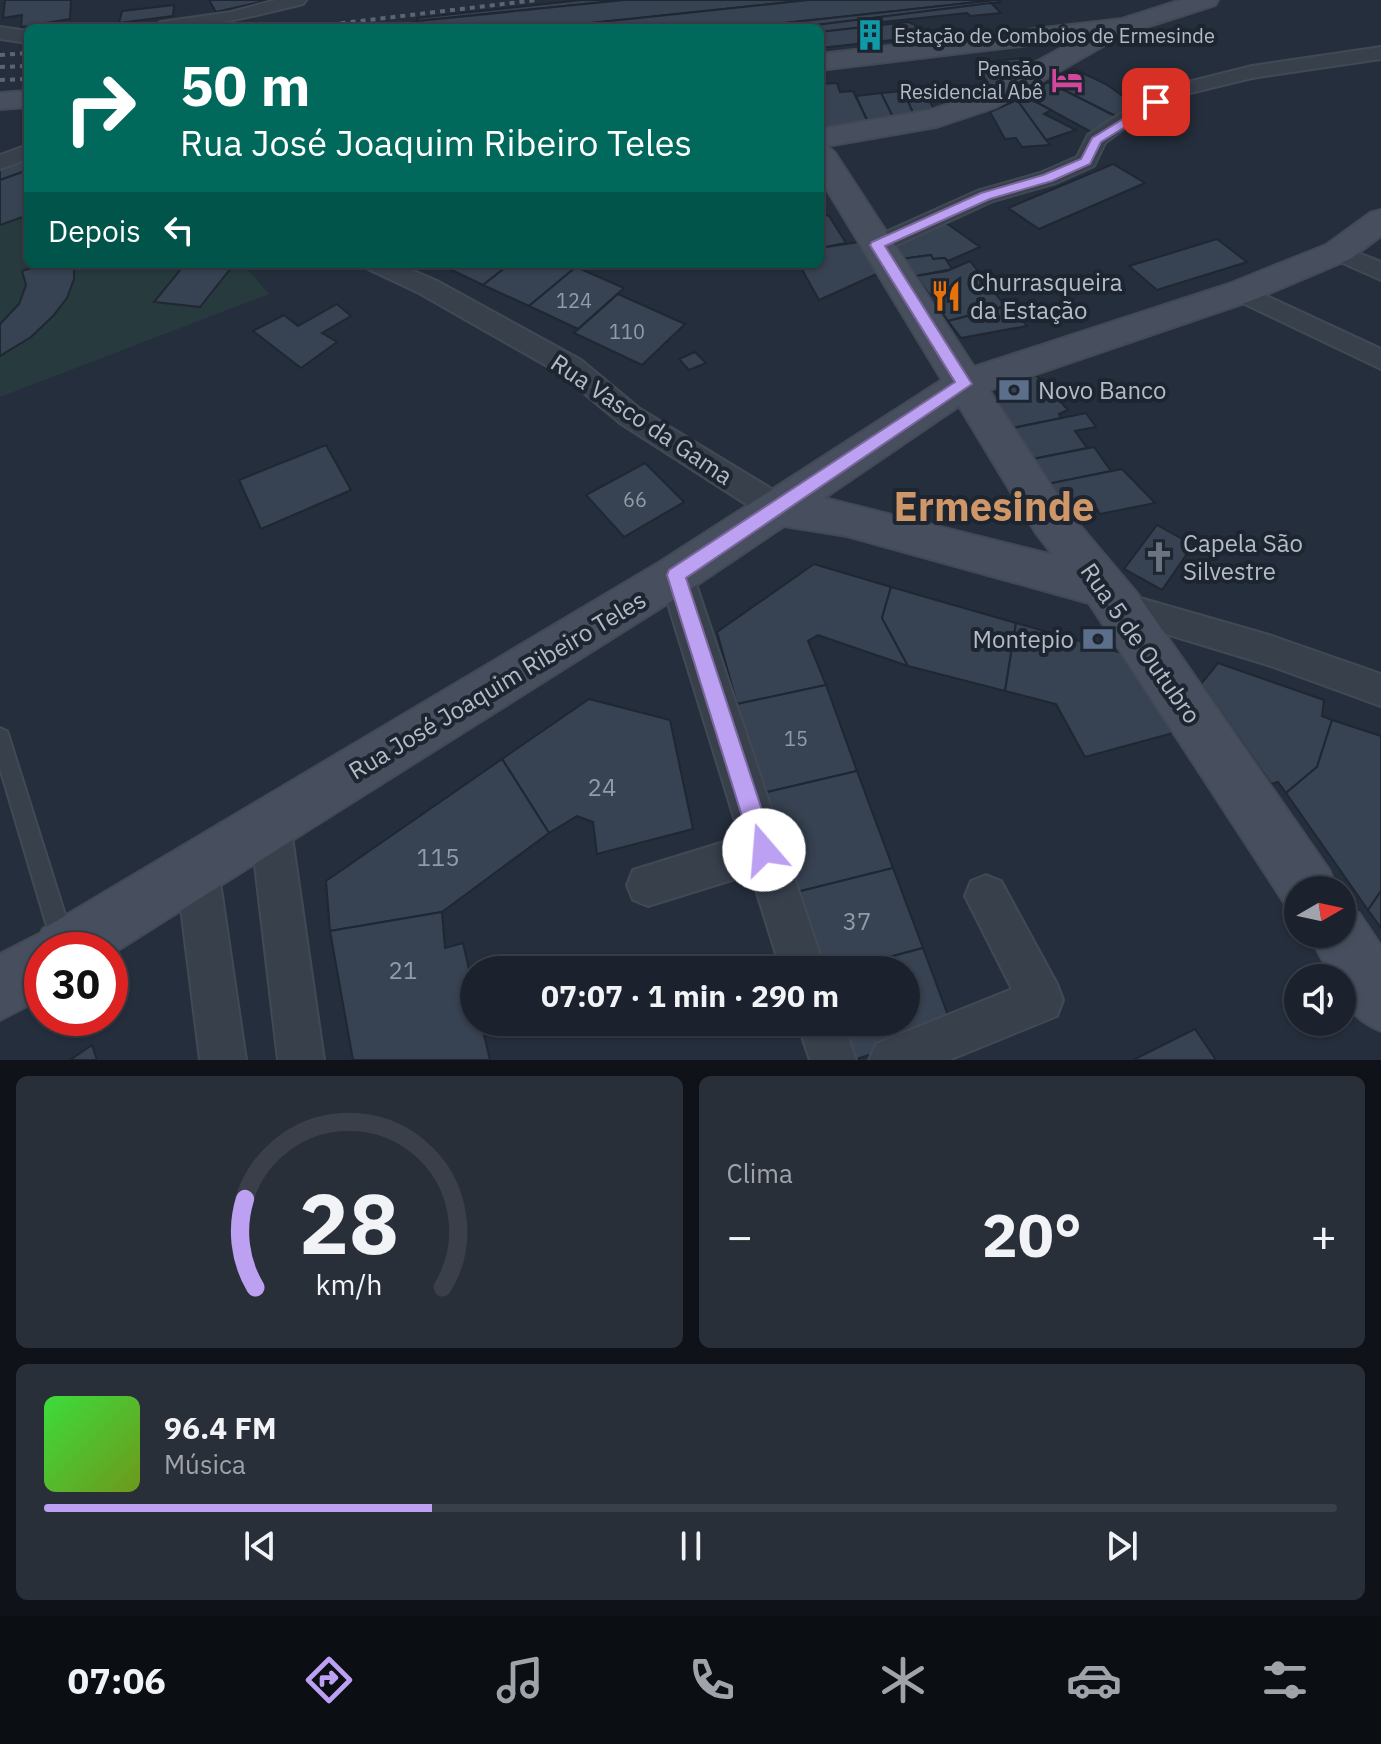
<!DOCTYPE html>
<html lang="pt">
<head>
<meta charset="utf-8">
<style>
  :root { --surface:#1c222d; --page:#292f39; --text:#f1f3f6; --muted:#a0a4aa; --line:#3a3f49; --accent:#bca0f2 }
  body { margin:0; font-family:"IBM Plex Sans",sans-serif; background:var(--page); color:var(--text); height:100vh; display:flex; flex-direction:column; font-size:30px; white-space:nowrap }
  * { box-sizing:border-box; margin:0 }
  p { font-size:26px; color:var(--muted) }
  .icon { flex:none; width:44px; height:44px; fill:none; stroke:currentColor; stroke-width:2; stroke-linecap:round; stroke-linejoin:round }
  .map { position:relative; height:1060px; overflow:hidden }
  .side { display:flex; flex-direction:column; gap:16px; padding:16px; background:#0f1319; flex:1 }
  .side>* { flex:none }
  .top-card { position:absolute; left:24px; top:24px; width:800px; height:244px; border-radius:12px; box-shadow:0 2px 6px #0004,0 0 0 2px var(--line); background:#00695c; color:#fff; overflow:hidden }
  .needle { width:52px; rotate:81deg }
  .controls { position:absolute; left:1284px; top:876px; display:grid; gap:16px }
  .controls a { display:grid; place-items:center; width:72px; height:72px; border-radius:50%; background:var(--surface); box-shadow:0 2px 6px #0004,0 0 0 2px var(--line); font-size:40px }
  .speed { position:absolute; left:24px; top:932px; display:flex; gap:16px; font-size:40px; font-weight:700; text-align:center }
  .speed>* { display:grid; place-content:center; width:104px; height:104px; border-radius:50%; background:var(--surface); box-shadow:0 2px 6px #0004,0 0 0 2px var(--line); line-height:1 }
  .speed .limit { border:12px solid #d22; background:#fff; color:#111 }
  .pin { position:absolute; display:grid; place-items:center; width:68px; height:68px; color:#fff; margin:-34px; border-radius:16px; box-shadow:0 4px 12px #0006 }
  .me { position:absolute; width:88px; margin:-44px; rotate:342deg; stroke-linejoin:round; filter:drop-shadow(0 0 6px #0008) }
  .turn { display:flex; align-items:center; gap:28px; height:168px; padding:0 24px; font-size:36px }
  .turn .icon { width:104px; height:104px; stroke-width:2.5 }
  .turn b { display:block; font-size:56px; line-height:68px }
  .then { display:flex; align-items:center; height:76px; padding:0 24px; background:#0003; gap:16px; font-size:30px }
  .big { font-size:60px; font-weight:700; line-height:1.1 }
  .side .tile { flex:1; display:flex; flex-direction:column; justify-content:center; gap:12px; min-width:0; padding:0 28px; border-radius:12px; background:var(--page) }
  .side .dial { align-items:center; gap:0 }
  .dial svg { height:208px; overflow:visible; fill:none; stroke:var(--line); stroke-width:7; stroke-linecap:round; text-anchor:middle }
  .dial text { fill:var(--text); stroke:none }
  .song { display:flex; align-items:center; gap:24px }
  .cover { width:96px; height:96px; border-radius:12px; background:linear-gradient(135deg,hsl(120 70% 55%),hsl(80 70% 35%)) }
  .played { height:8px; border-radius:4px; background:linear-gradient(90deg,var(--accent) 30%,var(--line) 30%) }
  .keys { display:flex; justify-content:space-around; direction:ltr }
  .heat { display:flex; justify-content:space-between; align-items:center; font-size:44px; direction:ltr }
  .side .tiles { flex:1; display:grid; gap:16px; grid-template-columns:1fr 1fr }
  .tile:last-child { grid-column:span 2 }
  .trip { position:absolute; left:460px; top:956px; width:460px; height:80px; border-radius:40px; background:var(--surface); box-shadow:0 2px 6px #0004,0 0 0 2px var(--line); font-weight:700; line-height:80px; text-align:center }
  .tab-bar { display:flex; height:128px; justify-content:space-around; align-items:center; background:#0b0e12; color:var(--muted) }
  .tab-bar .icon { width:56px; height:56px }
  .tab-bar .active { color:var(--accent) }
  .tab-bar b { font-size:36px; color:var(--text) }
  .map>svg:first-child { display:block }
  .green { fill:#273a3d }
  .building { fill:#374252; stroke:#1f2733; stroke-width:2 }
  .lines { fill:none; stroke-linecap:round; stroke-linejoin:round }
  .service-casing { stroke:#414955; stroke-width:4 }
  .minor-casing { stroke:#414955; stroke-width:4 }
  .secondary-casing { stroke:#414955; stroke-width:4 }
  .service { fill:#38404c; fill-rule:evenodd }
  .minor { fill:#38404c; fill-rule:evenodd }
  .secondary { fill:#474f5f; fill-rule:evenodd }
  .rail { stroke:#5b6473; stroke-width:4; stroke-dasharray:5 5; stroke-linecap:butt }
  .route { fill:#bca0f2; stroke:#7a689d; stroke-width:2 }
  .labels { text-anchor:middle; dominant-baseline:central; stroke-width:8; stroke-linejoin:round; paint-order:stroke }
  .far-poi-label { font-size:20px; fill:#b4bbc7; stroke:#1d2531; text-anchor:start }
  .number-label { font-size:20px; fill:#939ba8 }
  .poi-label { font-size:24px; fill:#b4bbc7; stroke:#1d2531; text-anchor:start }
  .street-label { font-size:24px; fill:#b4bbc7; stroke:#1d2531 }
  .near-number-label { font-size:24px; fill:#939ba8 }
  .town-label { font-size:40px; font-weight:bold; fill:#cf9667; stroke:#1d2531 }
</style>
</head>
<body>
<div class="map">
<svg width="1381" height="1060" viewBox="0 0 1381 1060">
  <rect width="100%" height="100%" fill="#252e3c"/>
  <polygon class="green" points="28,215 28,264 243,264 269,294 0,397 0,225"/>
  <g class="building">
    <polygon points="5,0 71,0 70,19 21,27 22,15 3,18"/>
    <polygon points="209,0 264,0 265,1 216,12"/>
    <polygon points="581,0 624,0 418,21 417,18"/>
    <polygon points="624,0 809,0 544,28 397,28 418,21"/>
    <polygon points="809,0 996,0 739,28 544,28"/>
    <polygon points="996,0 1002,2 792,28 739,28"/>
    <polygon points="991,3 1001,13 971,16 967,13 864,24 867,27 820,32 820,28 792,28"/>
    <polygon points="174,5 173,16 119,23 122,11"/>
    <polygon points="908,22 915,25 922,33 918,33 921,37 820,48 820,32"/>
    <polygon points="1022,58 1035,63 991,89 976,63"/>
    <polygon points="1074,69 1106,84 1138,107 1117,117 1048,82"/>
    <polygon points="1048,82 1117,117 1095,134 1023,95"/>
    <polygon points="837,83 840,92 853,91 869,124 820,133 820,84"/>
    <polygon points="923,89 935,111 915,117 903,91"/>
    <polygon points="903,91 915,117 895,121 881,93"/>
    <polygon points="881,93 895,121 869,124 856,96"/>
    <polygon points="1023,95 1051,110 1044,114 1076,130 1046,140 1017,100"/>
    <polygon points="1017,100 1046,140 1050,145 1022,147 1016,138 1005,139 990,112"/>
    <polygon points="28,159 28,170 0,180 0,169"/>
    <polygon points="1113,164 1145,183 1039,229 1008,208"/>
    <polygon points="28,170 28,215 0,225 0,180"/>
    <polygon points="820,213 829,216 846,243 820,248"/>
    <polygon points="942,220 980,247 948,261 945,258 933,259 931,255 901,259 894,247 904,235"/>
    <polygon points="1217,239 1247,262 1157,290 1129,266"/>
    <polygon points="859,242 879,273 819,300 799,264 820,264 820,248"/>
    <polygon points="931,255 933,259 945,258 952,269 916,276 901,259"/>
    <polygon points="970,261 1005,306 948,321 916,276 947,271"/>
    <polygon points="44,264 74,264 74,279 67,298 53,316 31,337 0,356 0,324 19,304 26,285 22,271"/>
    <polygon points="185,264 231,268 200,307 154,302"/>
    <polygon points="439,264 510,264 483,285"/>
    <polygon points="510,264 568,264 576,267 529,306 483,285"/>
    <polygon points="576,267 624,288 578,329 529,306"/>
    <polygon points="618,294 685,324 642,365 574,333"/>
    <polygon points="337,304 351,316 322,333 337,342 301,368 253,331 284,315 298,326"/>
    <polygon points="1011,305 1027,326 961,338 948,321"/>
    <polygon points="695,352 706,363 689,370 679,359"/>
    <polygon points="1036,375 1068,410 1059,414 1061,418 1013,428 999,407 996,391"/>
    <polygon points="1086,413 1096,427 1075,431 1087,448 1033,459 1013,428"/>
    <polygon points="326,445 351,490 261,529 239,480"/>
    <polygon points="1094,447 1111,471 1049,484 1033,459"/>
    <polygon points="645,463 684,502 624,537 586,495"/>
    <polygon points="1122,469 1155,503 1100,514 1097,509 1063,516 1042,485"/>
    <polygon points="1157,525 1193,545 1162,590 1124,569"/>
    <polygon points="814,564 891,587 882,618 908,666 818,635 808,641 826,685 737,704 717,632"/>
    <polygon points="891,587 1016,623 1005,691 908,666 882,618"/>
    <polygon points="1016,623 1122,653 1173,733 1085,757 1056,704 1005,691"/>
    <polygon points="1218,663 1324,700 1322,716 1332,720 1317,767 1286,793 1278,782 1271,784 1201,684"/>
    <polygon points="826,685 857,771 763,793 737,704"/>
    <polygon points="589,699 670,720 693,829 597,854 593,822 577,816 549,833 502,759"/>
    <polygon points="1332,720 1381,736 1381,891 1368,910 1286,793 1317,767"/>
    <polygon points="502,759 549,833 442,912 330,931 326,881"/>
    <polygon points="857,771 893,868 793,893 763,793"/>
    <polygon points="893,868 923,948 841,970 817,970 793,893"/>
    <polygon points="1381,891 1381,928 1368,910"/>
    <polygon points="442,912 445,948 463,943 474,991 474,1022 481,1022 490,1060 353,1060 330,931"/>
    <polygon points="923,948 953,1029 853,1060 838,1022 906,1022 906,970 841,970"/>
    <polygon points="1195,1029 1216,1060 1133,1060"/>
    <polygon points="92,1045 97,1060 70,1060"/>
  </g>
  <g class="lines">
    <defs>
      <polygon id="service" points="0,728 7,731 9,737 73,940 70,948 64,950 54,948 51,940 0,768"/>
      <g id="minor">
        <path d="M276,0H306L303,4C250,17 207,28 152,28L161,22L231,12Z"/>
        <polygon points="0,27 28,31 28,43 0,39"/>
        <polygon points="1381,47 1381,59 1252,78 1186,94 1129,125 1105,143 1094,166 1056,183 993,201 886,250 868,250 865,245 868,240 977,191 1040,173 1077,157 1088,135 1115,117 1172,86 1252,66"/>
        <polygon points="28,145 28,159 0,169 0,155"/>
        <polygon points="1338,245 1381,262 1381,280 1329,257 1326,252 1329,247"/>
        <polygon points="365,264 398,264 437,281 581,360 640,409 788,499 793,508 788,517 777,520 766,517 620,423 561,374 419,293 368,269"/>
        <polygon points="1241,284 1381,349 1381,369 1232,298 1228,292 1232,286"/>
        <polygon points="676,561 688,565 693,575 825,970 781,970 751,874 648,906 633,900 627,885 633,870 740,837 659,575 664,565"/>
        <polygon points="1119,592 1269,635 1381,674 1381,706 1268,665 1107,616 1102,606 1107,596"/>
        <polygon points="270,803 284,809 290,823 324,1060 278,1060 250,823 256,809"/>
        <polygon points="197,847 212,853 218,868 246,1060 200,1060 176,868 182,853"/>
        <polygon points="986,875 1001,881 1057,984 1063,1000 1057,1016 949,1060 869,1060 876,1044 1012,989 965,896 971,881"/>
        <polygon points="797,1022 843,1022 856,1060 810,1060"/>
      </g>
      <g id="secondary">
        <path d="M1181,0H1218L1215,5L1134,31L1104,36L1107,41L1103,46L996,107L936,127L827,146L835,153L974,367L1229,284L1326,245L1370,213L1381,210V236L1350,259L1253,300L989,390L1066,509L1136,592L1329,870L1338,890H1298V914L1289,910L1089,603L847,536L784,526L692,588L110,955V950H42V998L0,1020V954L41,933L43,929L660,562L942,380L820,178V129L931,110L976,95L1078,39L820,70V54L1122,19ZM959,406L1036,533L1053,555L824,498Z"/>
        <polygon points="28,91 28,107 0,109 0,93"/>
        <path d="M1342,906L1359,913L1381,946V1031C1357,1021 1342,1006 1342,978H1332L1309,934H1342Z"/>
      </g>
    </defs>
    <use href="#service" class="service-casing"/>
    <use href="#minor" class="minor-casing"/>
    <use href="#secondary" class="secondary-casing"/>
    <use href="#service" class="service"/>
    <use href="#minor" class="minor"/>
    <use href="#secondary" class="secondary"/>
    <g class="rail">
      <polyline points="301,28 537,0"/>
      <polyline points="0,55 28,53"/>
      <polyline points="0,67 28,66"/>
      <polyline points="0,80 28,79"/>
    </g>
  </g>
  <polygon class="route" points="1156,99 1162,102 1160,105 1101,142 1090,164 1052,181 990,199 885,246 972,384 686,578 775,850 772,858 764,862 755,858 667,575 669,570 955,382 870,245 872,242 981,193 1043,175 1081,159 1092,138"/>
  <defs>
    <symbol id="building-bare" viewBox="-9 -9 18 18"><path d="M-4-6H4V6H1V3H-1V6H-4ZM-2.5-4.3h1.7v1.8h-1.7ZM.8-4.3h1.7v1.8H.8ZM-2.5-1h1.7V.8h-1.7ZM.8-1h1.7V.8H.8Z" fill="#0f9aa8" stroke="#1d2531" stroke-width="2.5" paint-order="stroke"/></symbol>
    <symbol id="hotel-bare" viewBox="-9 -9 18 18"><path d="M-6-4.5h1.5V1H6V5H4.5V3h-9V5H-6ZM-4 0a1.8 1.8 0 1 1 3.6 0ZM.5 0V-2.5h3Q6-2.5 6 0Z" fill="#d1479c" stroke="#1d2531" stroke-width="2.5" paint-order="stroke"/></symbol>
    <symbol id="restaurant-bare" viewBox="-9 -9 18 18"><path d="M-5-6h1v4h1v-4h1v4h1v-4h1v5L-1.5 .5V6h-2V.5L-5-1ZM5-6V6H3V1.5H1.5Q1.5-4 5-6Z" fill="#e8710a" stroke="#1d2531" stroke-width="2.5" paint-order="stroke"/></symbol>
    <symbol id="bank-bare" viewBox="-9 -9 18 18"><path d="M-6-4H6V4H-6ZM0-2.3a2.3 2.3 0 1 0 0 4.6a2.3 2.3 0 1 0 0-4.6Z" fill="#5c6f8a" stroke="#1d2531" stroke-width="2.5" paint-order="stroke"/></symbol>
    <symbol id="church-bare" viewBox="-9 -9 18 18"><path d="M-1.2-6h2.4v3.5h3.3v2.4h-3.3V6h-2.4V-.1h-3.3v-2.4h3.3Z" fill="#6b7280" stroke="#1d2531" stroke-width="2.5" paint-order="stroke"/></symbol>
  </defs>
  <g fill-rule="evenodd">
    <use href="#building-bare" x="848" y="13" width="44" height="44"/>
    <use href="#hotel-bare" x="1045" y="58" width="44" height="44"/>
    <use href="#restaurant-bare" x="924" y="274" width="44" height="44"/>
    <use href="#bank-bare" x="992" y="368" width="44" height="44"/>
    <use href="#church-bare" x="1137" y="535" width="44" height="44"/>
    <use href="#bank-bare" x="1076" y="617" width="44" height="44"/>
  </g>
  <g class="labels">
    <g class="far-poi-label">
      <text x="894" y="35">Estação de Comboios de Ermesinde</text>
      <text x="1043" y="68" text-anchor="end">Pensão<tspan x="1043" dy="23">Residencial Abê</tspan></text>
    </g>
    <g class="number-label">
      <text x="574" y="300">124</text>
      <text x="627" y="331">110</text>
      <text x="635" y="499">66</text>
      <text x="796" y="738">15</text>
    </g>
    <g class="poi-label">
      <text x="970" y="282">Churrasqueira<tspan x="970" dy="28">da Estação</tspan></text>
      <text x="1038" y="390">Novo Banco</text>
      <text x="1183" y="543">Capela São<tspan x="1183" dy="28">Silvestre</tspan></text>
      <text x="1074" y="639" text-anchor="end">Montepio</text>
    </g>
    <g class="street-label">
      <text transform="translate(642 419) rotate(34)">Rua Vasco da Gama</text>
      <text transform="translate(1141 643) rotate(55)">Rua 5 de Outubro</text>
      <text transform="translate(497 685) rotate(-31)">Rua José Joaquim Ribeiro Teles</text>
    </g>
    <g class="near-number-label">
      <text x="602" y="787">24</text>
      <text x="438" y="857">115</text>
      <text x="857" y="921">37</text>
      <text x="403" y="970">21</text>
    </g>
    <g class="town-label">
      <text x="994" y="506">Ermesinde</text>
    </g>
  </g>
</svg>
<div class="controls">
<a><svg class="needle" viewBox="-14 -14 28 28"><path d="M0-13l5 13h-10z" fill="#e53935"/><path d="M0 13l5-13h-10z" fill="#a0a4aa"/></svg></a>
<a><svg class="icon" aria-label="sound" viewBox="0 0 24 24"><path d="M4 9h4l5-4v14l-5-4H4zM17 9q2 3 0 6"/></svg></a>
</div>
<div class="speed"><div class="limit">30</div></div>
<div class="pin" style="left:1156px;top:102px;background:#d93025"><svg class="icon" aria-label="arrive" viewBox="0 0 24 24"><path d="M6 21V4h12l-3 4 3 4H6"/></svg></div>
<svg class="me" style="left:764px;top:850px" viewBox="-20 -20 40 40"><circle r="19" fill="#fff"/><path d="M0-13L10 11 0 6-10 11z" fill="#bca0f2"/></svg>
<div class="trip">07:07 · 1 min · 290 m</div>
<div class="top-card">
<div class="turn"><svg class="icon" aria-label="right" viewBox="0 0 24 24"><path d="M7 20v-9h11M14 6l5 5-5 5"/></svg><div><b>50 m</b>Rua José Joaquim Ribeiro Teles</div></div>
<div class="then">Depois<svg class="icon" aria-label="left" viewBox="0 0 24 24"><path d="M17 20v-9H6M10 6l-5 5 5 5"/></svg></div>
</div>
</div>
<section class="side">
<div class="tiles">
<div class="tile dial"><svg viewBox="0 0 100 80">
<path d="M14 69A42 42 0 1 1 86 69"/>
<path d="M14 69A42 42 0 0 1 10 35" stroke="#bca0f2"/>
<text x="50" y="56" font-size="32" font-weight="700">28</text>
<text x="50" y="72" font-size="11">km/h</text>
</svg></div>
<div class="tile"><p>Clima</p>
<div class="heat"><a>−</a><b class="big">20°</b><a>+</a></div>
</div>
<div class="tile">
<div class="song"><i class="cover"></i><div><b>96.4 FM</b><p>Música</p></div></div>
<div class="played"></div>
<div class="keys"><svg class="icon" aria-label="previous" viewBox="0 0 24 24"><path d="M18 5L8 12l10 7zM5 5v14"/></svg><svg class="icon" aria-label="pause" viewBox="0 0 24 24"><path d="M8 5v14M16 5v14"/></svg><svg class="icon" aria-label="next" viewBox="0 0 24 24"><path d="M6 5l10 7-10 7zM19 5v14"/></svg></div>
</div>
</div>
</section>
<nav class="tab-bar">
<b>07:06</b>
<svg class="icon active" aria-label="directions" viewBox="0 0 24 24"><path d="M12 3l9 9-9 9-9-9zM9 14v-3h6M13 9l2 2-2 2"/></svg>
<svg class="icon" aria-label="music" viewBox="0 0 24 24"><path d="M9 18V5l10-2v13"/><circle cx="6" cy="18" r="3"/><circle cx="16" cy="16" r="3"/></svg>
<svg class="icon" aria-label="phone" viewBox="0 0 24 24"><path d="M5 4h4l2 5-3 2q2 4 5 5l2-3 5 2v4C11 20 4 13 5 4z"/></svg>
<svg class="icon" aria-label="climate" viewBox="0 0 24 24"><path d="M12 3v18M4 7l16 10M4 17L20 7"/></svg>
<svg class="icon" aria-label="car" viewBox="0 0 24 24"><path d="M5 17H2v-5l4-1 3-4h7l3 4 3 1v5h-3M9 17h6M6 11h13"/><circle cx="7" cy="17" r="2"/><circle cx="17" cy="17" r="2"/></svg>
<svg class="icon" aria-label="filters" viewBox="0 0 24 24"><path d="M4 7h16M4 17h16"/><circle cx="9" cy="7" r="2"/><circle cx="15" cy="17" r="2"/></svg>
</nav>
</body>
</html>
